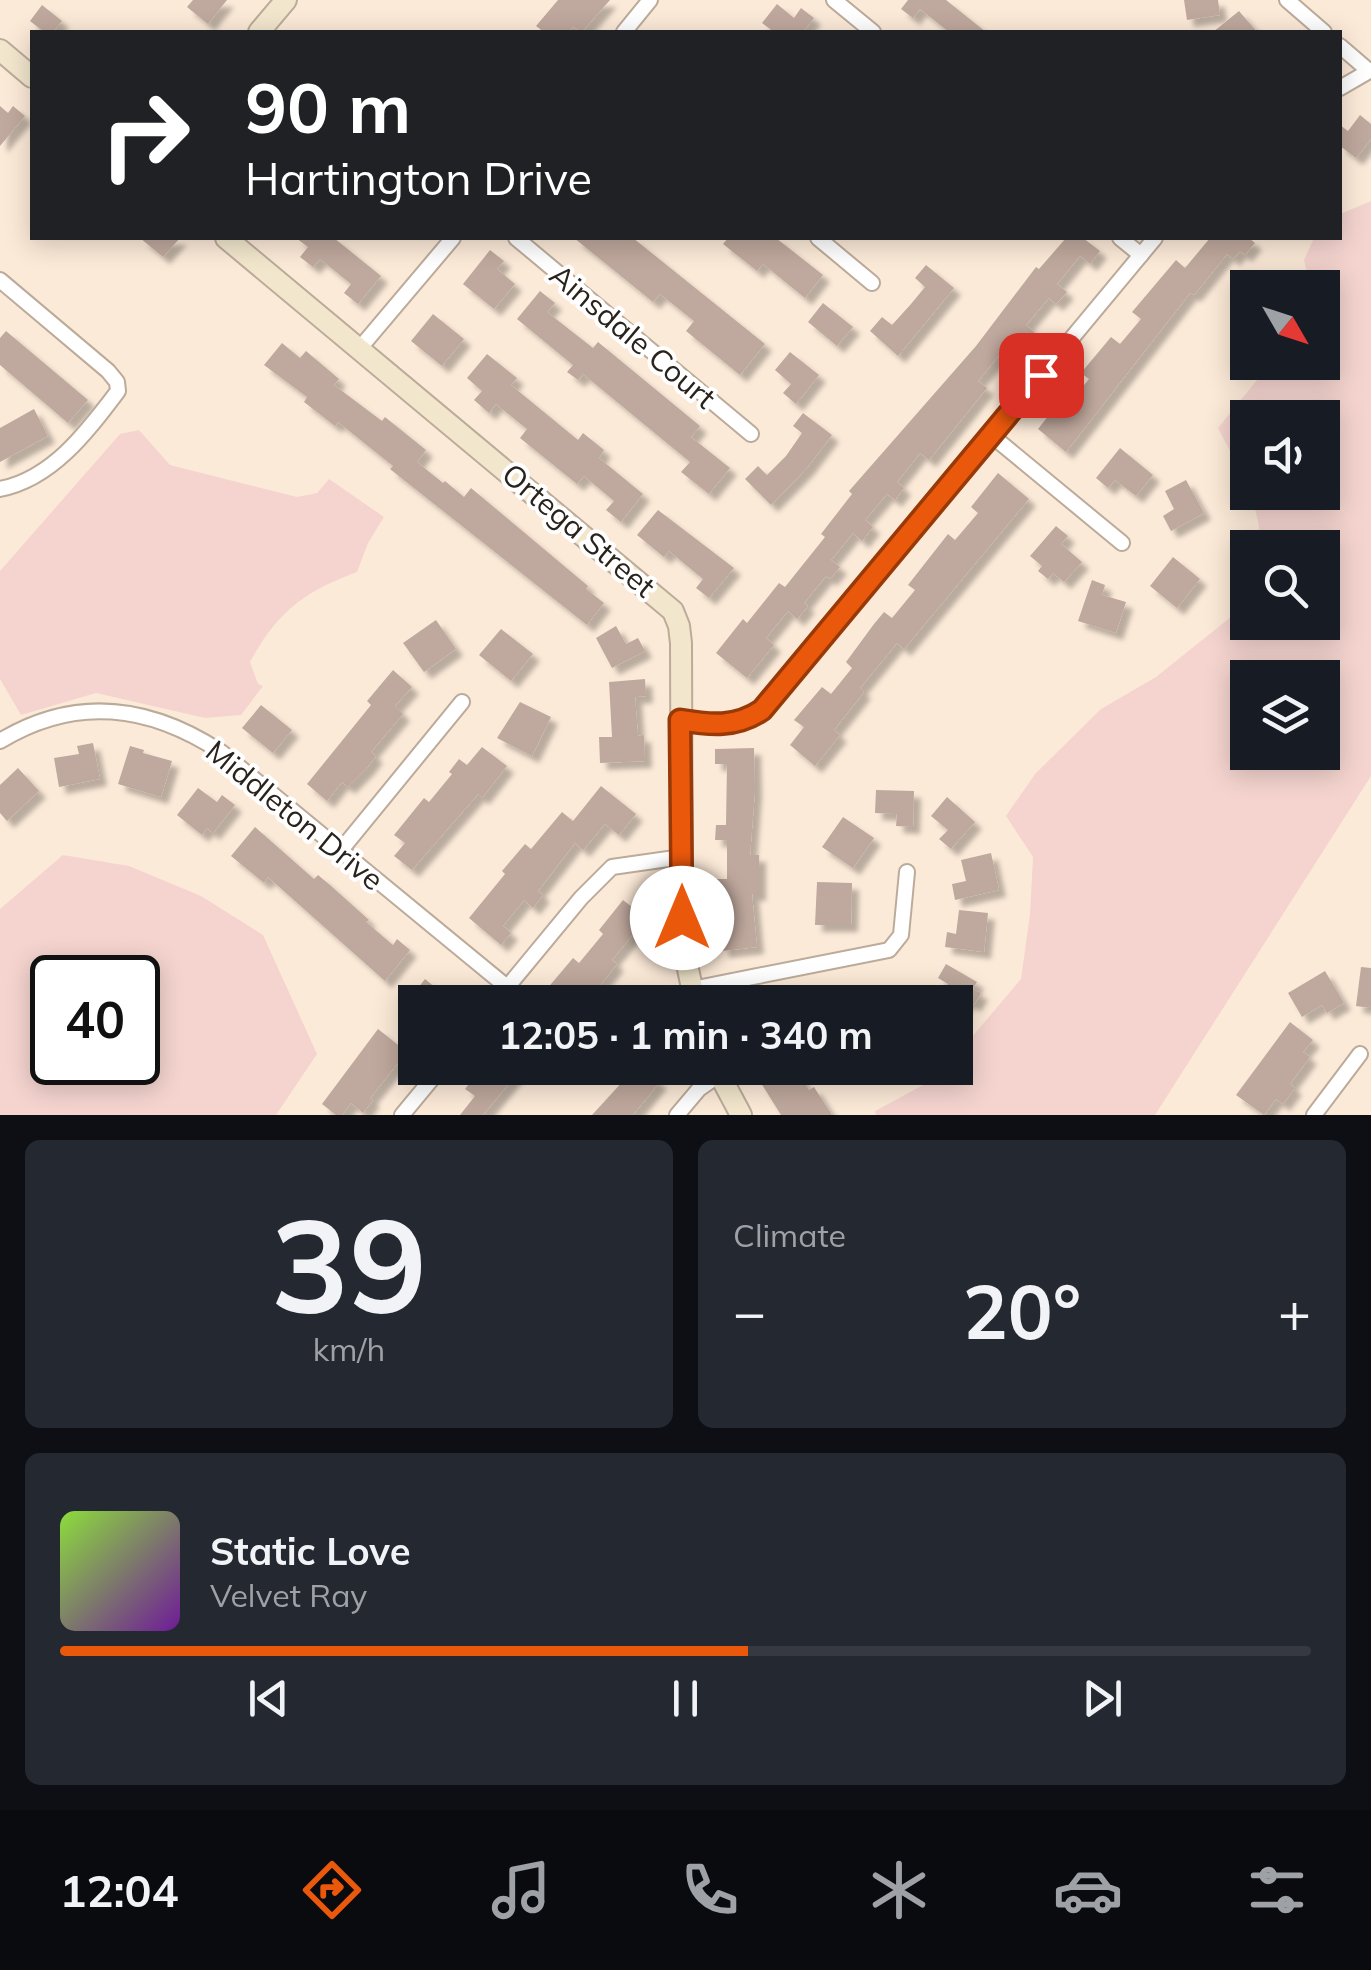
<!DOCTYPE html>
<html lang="en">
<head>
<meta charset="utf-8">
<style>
  :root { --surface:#171b24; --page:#242831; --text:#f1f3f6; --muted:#9ea1a6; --line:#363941; --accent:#ea580c }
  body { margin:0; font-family:Mulish,sans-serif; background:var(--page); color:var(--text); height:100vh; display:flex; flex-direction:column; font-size:38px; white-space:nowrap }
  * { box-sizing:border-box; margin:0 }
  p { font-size:32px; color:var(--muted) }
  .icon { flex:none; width:55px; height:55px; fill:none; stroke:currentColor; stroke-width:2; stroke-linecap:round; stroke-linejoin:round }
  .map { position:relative; height:1115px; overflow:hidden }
  .drawer { display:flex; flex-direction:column; gap:25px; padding:25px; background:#0d0f14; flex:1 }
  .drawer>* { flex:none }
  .hud { position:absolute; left:30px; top:30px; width:1312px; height:210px; border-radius:0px; box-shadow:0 5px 25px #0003; background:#202124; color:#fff; overflow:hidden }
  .needle { width:65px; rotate:129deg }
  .tools { position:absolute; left:1230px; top:270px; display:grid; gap:20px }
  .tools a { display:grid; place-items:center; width:110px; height:110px; border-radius:0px; background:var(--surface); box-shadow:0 5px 25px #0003; font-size:50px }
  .speed { position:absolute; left:30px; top:955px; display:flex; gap:20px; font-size:50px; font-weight:700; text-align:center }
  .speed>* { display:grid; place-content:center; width:130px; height:130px; border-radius:50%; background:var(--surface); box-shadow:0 5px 25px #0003; line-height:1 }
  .speed .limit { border:5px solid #111; border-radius:15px; background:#fff; color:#111 }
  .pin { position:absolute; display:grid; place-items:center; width:85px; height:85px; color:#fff; margin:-42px; border-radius:20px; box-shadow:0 5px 15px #0006 }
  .me { position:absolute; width:110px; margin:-55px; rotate:0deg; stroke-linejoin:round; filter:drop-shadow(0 0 8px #0008) }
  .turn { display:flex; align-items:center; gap:35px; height:210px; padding:0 50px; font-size:45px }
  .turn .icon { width:130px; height:130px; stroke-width:2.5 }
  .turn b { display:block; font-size:70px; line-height:85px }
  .big { font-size:75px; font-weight:700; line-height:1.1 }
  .drawer .tile { flex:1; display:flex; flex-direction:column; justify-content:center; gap:15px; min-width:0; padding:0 35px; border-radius:15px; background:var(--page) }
  .drawer .dial { align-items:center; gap:0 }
  .dial b { font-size:130px; line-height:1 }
  .song { display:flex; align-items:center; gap:30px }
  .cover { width:120px; height:120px; border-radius:15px; background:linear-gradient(135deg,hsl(90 70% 55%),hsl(280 70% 35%)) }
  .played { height:10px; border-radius:5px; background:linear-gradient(90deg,var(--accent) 55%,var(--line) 55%) }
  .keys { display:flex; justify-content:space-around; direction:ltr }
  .heat { display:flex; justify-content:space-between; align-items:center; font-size:55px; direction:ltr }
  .drawer .tiles { flex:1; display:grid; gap:25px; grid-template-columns:1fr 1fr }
  .tile:last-child { grid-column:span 2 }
  .trip { position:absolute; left:398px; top:985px; width:575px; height:100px; border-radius:0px; background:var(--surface); box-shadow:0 5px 25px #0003; font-weight:700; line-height:100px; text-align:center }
  .tabs { display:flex; height:160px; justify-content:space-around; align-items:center; background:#090b0e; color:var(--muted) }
  .tabs .icon { width:70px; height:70px }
  .tabs .active { color:var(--accent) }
  .tabs b { font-size:45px; color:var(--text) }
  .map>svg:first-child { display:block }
  .green { fill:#f5d4cf; fill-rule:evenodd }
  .building { fill:#bfa89d; filter:url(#shadow) }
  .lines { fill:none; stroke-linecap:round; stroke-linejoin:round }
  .street-casing { stroke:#bcab9a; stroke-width:18 }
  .secondary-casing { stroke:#bcab9a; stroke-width:24 }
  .street { stroke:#fff; stroke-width:14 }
  .secondary { stroke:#f2e7cd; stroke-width:20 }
  .route-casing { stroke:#983908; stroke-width:25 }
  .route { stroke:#ea580c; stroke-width:18 }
  .labels { text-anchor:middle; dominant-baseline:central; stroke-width:8; stroke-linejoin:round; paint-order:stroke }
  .street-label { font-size:30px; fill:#29231c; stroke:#fff }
</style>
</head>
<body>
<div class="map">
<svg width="1371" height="1115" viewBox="0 0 1371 1115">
  <defs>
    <filter id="shadow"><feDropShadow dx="7" dy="7" stdDeviation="2.5" flood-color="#0004"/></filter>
  </defs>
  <rect width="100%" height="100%" fill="#fcead8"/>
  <g class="green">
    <path d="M1371,201V776L1155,1115H876L875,1111L940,1076L947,1068H955V1057L1021,979L1030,914L1033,857L1006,816L1035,774L1101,709L1156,677L1247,604L1248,622H1322V548L1259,547C1265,513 1234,459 1218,428L1271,363L1322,362V288L1310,287L1304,260L1314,238H1340V214ZM1248,418H1322V492H1248ZM1248,678H1322V752H1248Z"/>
    <path d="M139,430L170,465L297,497L317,493L329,479L384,517L368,543L357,572C305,591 277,612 250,662L258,684L263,686L241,715L205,718L96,693L21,715L0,679V571L120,434Z"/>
    <path d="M63,855L129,866L201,896L263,935L317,1054L276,1115H0V909ZM52,978H138V1062H52Z"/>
  </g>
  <g class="building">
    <polygon points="193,0 227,0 208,24 187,7"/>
    <polygon points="558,0 610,0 582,32 573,27 568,32 544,32 536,26"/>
    <polygon points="908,0 946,0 986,32 949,32 920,9 913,18 901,9"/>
    <polygon points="1184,0 1218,0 1220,15 1187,20"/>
    <polygon points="777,4 794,18 801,8 814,18 803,32 774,32 762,23"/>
    <polygon points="42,5 62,21 53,32 44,32 30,21"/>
    <polygon points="1239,11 1257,32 1213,32"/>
    <polygon points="0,106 8,113 13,106 25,116 0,146"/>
    <polygon points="1360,115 1371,124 1371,139 1356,158 1340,146 1340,125 1348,131"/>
    <polygon points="140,238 180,238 163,257"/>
    <polygon points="296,238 334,238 381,276 358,304 344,293 351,284 320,259 313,267 300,257 308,247"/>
    <polygon points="574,238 633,238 765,344 740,375 686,331 694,321 660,294 653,302"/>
    <polygon points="728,238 776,238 823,275 805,298 763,264 757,271 723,244"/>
    <polygon points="1066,238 1083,238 1100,251 1090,264 1080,256 1057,284 1067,292 1056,304 1049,298 1026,325 1034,332 1024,345 1014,337 978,381 987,388 929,460 920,453 897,482 904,488 895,500 887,494 865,520 873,527 862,541 853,533 831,560 840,567 830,579 826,576 804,603 808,606 797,619 788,611 766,638 774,645 747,678 716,653 743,619 747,623 779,583 785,587 825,537 821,534 852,494 849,491 976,346 1036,267 1039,269"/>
    <polygon points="1210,238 1249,238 1255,243 1245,255 1240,251 1233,259 1227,254 1194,295 1190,293 1066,452 1038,429 1061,400 1068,405 1089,379 1081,373 1111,337 1120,344 1141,319 1132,312 1176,260 1185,268"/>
    <polygon points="490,250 504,261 497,269 515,284 494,309 463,284"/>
    <polygon points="926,265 954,288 898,356 870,331 882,317 892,325 911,304 925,287 915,278"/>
    <polygon points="540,291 555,303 547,312 593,348 598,342 700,426 691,437 730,468 709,494 681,472 690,462 583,374 578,380 567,372 573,365 517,319"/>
    <polygon points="823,303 853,327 837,346 808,322"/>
    <polygon points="433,314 464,339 442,366 411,341"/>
    <polygon points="6,331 88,400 68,423 0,365 0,338"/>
    <polygon points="282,343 300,358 306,351 339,379 334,385 382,421 385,417 426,450 417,462 443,483 445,481 464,497 471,488 588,586 586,589 604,603 587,625 390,469 393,466 338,422 335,426 304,402 307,397 264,365"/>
    <polygon points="790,352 819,375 796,404 783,393 791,384 775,370"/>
    <polygon points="487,354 517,378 511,385 578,440 583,433 604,450 599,458 643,494 621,522 606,510 614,501 584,476 577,484 520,438 527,429 496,404 489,413 474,400 482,391 467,378"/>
    <polygon points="34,409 48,436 0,462 0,428"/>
    <polygon points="803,413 832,435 807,468 771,505 745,479 758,466 767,475 786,456 802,433 793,426"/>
    <polygon points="1120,448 1153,475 1136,496 1115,480 1108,488 1096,478"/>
    <polygon points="998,473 1029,499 904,649 897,643 860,688 864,692 834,730 840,735 815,766 790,745 804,727 794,720 822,687 831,694 852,668 846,662 874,624 884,612 892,618 915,590 908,585 948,534 955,540 978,513 971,507"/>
    <polygon points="1186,480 1204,513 1171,531 1163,516 1174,509 1165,491"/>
    <polygon points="658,510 734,568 709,598 696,588 703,579 669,551 664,557 637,535"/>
    <polygon points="1056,526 1068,536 1061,544 1082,562 1064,582 1053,573 1048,579 1038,571 1042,566 1030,556"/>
    <polygon points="1173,557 1200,579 1177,608 1150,586"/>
    <polygon points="1092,580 1105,585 1102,595 1126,602 1116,633 1078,621"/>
    <polygon points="436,620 456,649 424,672 403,643"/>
    <polygon points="616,626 626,644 638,638 645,651 612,668 596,638"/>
    <polygon points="501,629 533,654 511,681 479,655"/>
    <polygon points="393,670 412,687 395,706 403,714 371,752 376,756 367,768 348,787 342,782 327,801 307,784 371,705 367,701"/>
    <polygon points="645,679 646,696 635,697 638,736 644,735 645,761 600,763 599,737 612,737 609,682"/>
    <polygon points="520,702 551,717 532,756 497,738"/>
    <polygon points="261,705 292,730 273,753 242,728"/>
    <polygon points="93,743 100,779 59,787 54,758 79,754 77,746"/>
    <polygon points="130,746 144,750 143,753 172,761 161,797 118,784"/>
    <polygon points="482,747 507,766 482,798 478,794 412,870 394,856 405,843 394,835 424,798 429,802 452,774 449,772 459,759 467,765"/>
    <polygon points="754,748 755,790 750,855 759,855 759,894 752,894 757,947 722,951 720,935 732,934 728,894 715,894 715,879 727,879 727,840 715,840 716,825 726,825 727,764 715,764 715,749"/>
    <polygon points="18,768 39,791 7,821 0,813 0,785"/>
    <polygon points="601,786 636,814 619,835 605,824 583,850 575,843 538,891 543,895 533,908 524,900 503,926 511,933 501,945 469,918 505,874 502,871 525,844 531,849 562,812 573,821"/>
    <polygon points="198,788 217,802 222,795 235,805 213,833 207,828 202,835 177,815"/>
    <polygon points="876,790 914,791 913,827 896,826 897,814 875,813"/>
    <polygon points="947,797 975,822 951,849 939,839 948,830 931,816"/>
    <polygon points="843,817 874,838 853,868 822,847"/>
    <polygon points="255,827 314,879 318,875 330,885 369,920 366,922 393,945 397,939 410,950 385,981 268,877 264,883 231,856"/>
    <polygon points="991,853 999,890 955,900 952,884 966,881 961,860"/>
    <polygon points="817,882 852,883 851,925 815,925"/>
    <polygon points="623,900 646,918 612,960 617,964 593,994 588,991 579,1002 551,1002 555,998 546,990 573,958 579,963 603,934 599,930"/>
    <polygon points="959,910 988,913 984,952 945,947 947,932 956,934"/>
    <polygon points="946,964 977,982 973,989 981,993 974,1005 967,1001 955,1021 955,1002 937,1002 948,984 938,978"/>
    <polygon points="1361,967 1371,968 1371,1008 1356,1006"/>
    <polygon points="1325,971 1344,1003 1327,1013 1322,1005 1302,1017 1288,993"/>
    <polygon points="425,979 442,993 435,1002 407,1002"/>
    <polygon points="912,990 919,1002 889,1002"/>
    <polygon points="1290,1022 1313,1040 1303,1052 1310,1057 1290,1084 1295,1088 1283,1104 1276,1099 1264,1115 1236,1095"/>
    <polygon points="378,1029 407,1052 370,1098 373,1100 363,1113 351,1103 342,1115 336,1115 322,1104"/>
    <polygon points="482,1068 522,1068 483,1115 460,1115 475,1096 465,1089"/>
    <polygon points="635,1068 642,1068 660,1082 633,1115 592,1115"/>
    <polygon points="769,1068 795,1068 809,1090 814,1087 832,1115 781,1115 761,1083 774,1075"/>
  </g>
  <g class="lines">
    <defs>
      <g id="street">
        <polyline points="834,0 873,32"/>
        <polyline points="1287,0 1324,32"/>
        <polyline points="624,32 650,0"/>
        <polyline points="1340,46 1369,71"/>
        <polyline points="1340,88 1371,70"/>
        <polyline points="516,238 751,434"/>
        <polyline points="818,238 872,283"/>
        <polyline points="1120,238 1141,255"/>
        <path d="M0,280L108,371L117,382L118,391C87,432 52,479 0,489"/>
        <polyline points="360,348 453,238"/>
        <polyline points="991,435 1122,543"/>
        <path d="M680,721C710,725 736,728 762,711L1155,238"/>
        <path d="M0,741C76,695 149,705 221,752L507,987"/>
        <polyline points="341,850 462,702"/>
        <polyline points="692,989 889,950 901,935 907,872"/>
        <polyline points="495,1002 581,898 612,867 682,857"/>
        <polyline points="402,1115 441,1068"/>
        <polyline points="677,1115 699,1089 719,1075"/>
        <polyline points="1314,1115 1360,1054"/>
      </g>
      <g id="secondary">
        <polyline points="259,32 286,0"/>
        <polyline points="0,50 32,77"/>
        <polyline points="226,238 673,611 679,626 681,643 682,941 695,1002"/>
        <polyline points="716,1068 741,1115"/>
      </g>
    </defs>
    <use href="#street" class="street-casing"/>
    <use href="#secondary" class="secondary-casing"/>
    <use href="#street" class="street"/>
    <use href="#secondary" class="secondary"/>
  </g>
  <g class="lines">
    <defs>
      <path id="route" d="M682,918L680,720C710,725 736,728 762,710L1041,375"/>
    </defs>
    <use href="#route" class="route-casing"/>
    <use href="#route" class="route"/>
  </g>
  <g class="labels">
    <g class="street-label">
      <text transform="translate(633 336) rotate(40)">Ainsdale Court</text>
      <text transform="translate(579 530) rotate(40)">Ortega Street</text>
      <text transform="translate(295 815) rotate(39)">Middleton Drive</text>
    </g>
  </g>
</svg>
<div class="tools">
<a><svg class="needle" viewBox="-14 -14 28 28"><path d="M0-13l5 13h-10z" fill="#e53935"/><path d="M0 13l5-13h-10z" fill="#9ea1a6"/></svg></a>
<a><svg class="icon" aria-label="sound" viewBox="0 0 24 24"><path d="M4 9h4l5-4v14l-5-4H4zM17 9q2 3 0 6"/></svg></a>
<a><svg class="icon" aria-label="search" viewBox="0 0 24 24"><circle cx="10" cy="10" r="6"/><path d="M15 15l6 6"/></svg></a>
<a><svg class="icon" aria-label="layers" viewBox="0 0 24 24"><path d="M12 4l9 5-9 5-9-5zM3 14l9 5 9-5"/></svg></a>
</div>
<div class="speed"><div class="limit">40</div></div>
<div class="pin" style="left:1041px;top:375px;background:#d93025"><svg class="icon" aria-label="arrive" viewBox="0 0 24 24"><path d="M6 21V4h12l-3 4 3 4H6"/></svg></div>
<svg class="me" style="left:682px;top:918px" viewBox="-20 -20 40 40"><circle r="19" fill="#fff"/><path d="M0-13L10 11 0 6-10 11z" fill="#ea580c"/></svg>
<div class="trip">12:05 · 1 min · 340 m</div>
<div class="hud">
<div class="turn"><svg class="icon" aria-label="right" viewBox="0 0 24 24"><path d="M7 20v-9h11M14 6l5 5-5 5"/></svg><div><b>90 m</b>Hartington Drive</div></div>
</div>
</div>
<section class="drawer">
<div class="tiles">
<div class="tile dial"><b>39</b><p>km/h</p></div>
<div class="tile"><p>Climate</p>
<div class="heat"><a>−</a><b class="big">20°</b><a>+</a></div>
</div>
<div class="tile">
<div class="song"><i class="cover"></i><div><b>Static Love</b><p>Velvet Ray</p></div></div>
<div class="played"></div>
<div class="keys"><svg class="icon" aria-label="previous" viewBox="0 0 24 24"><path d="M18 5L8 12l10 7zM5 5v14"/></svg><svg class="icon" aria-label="pause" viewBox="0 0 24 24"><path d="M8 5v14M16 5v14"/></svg><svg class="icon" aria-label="next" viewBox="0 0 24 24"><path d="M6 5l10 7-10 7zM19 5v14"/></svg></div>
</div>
</div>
</section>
<nav class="tabs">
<b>12:04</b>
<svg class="icon active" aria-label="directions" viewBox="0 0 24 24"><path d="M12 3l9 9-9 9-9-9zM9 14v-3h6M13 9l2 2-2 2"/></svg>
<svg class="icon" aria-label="music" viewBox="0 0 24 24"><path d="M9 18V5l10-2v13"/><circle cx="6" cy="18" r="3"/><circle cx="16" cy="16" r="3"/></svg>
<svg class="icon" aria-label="phone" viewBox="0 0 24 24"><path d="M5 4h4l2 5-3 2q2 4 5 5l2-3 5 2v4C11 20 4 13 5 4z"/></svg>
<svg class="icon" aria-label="climate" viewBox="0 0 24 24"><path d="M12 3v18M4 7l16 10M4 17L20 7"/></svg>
<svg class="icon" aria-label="car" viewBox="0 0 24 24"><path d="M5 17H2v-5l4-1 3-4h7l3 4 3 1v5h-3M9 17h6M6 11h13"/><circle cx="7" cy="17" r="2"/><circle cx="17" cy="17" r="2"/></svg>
<svg class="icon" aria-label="filters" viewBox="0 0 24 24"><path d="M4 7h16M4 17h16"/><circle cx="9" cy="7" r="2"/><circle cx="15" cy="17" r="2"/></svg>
</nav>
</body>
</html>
